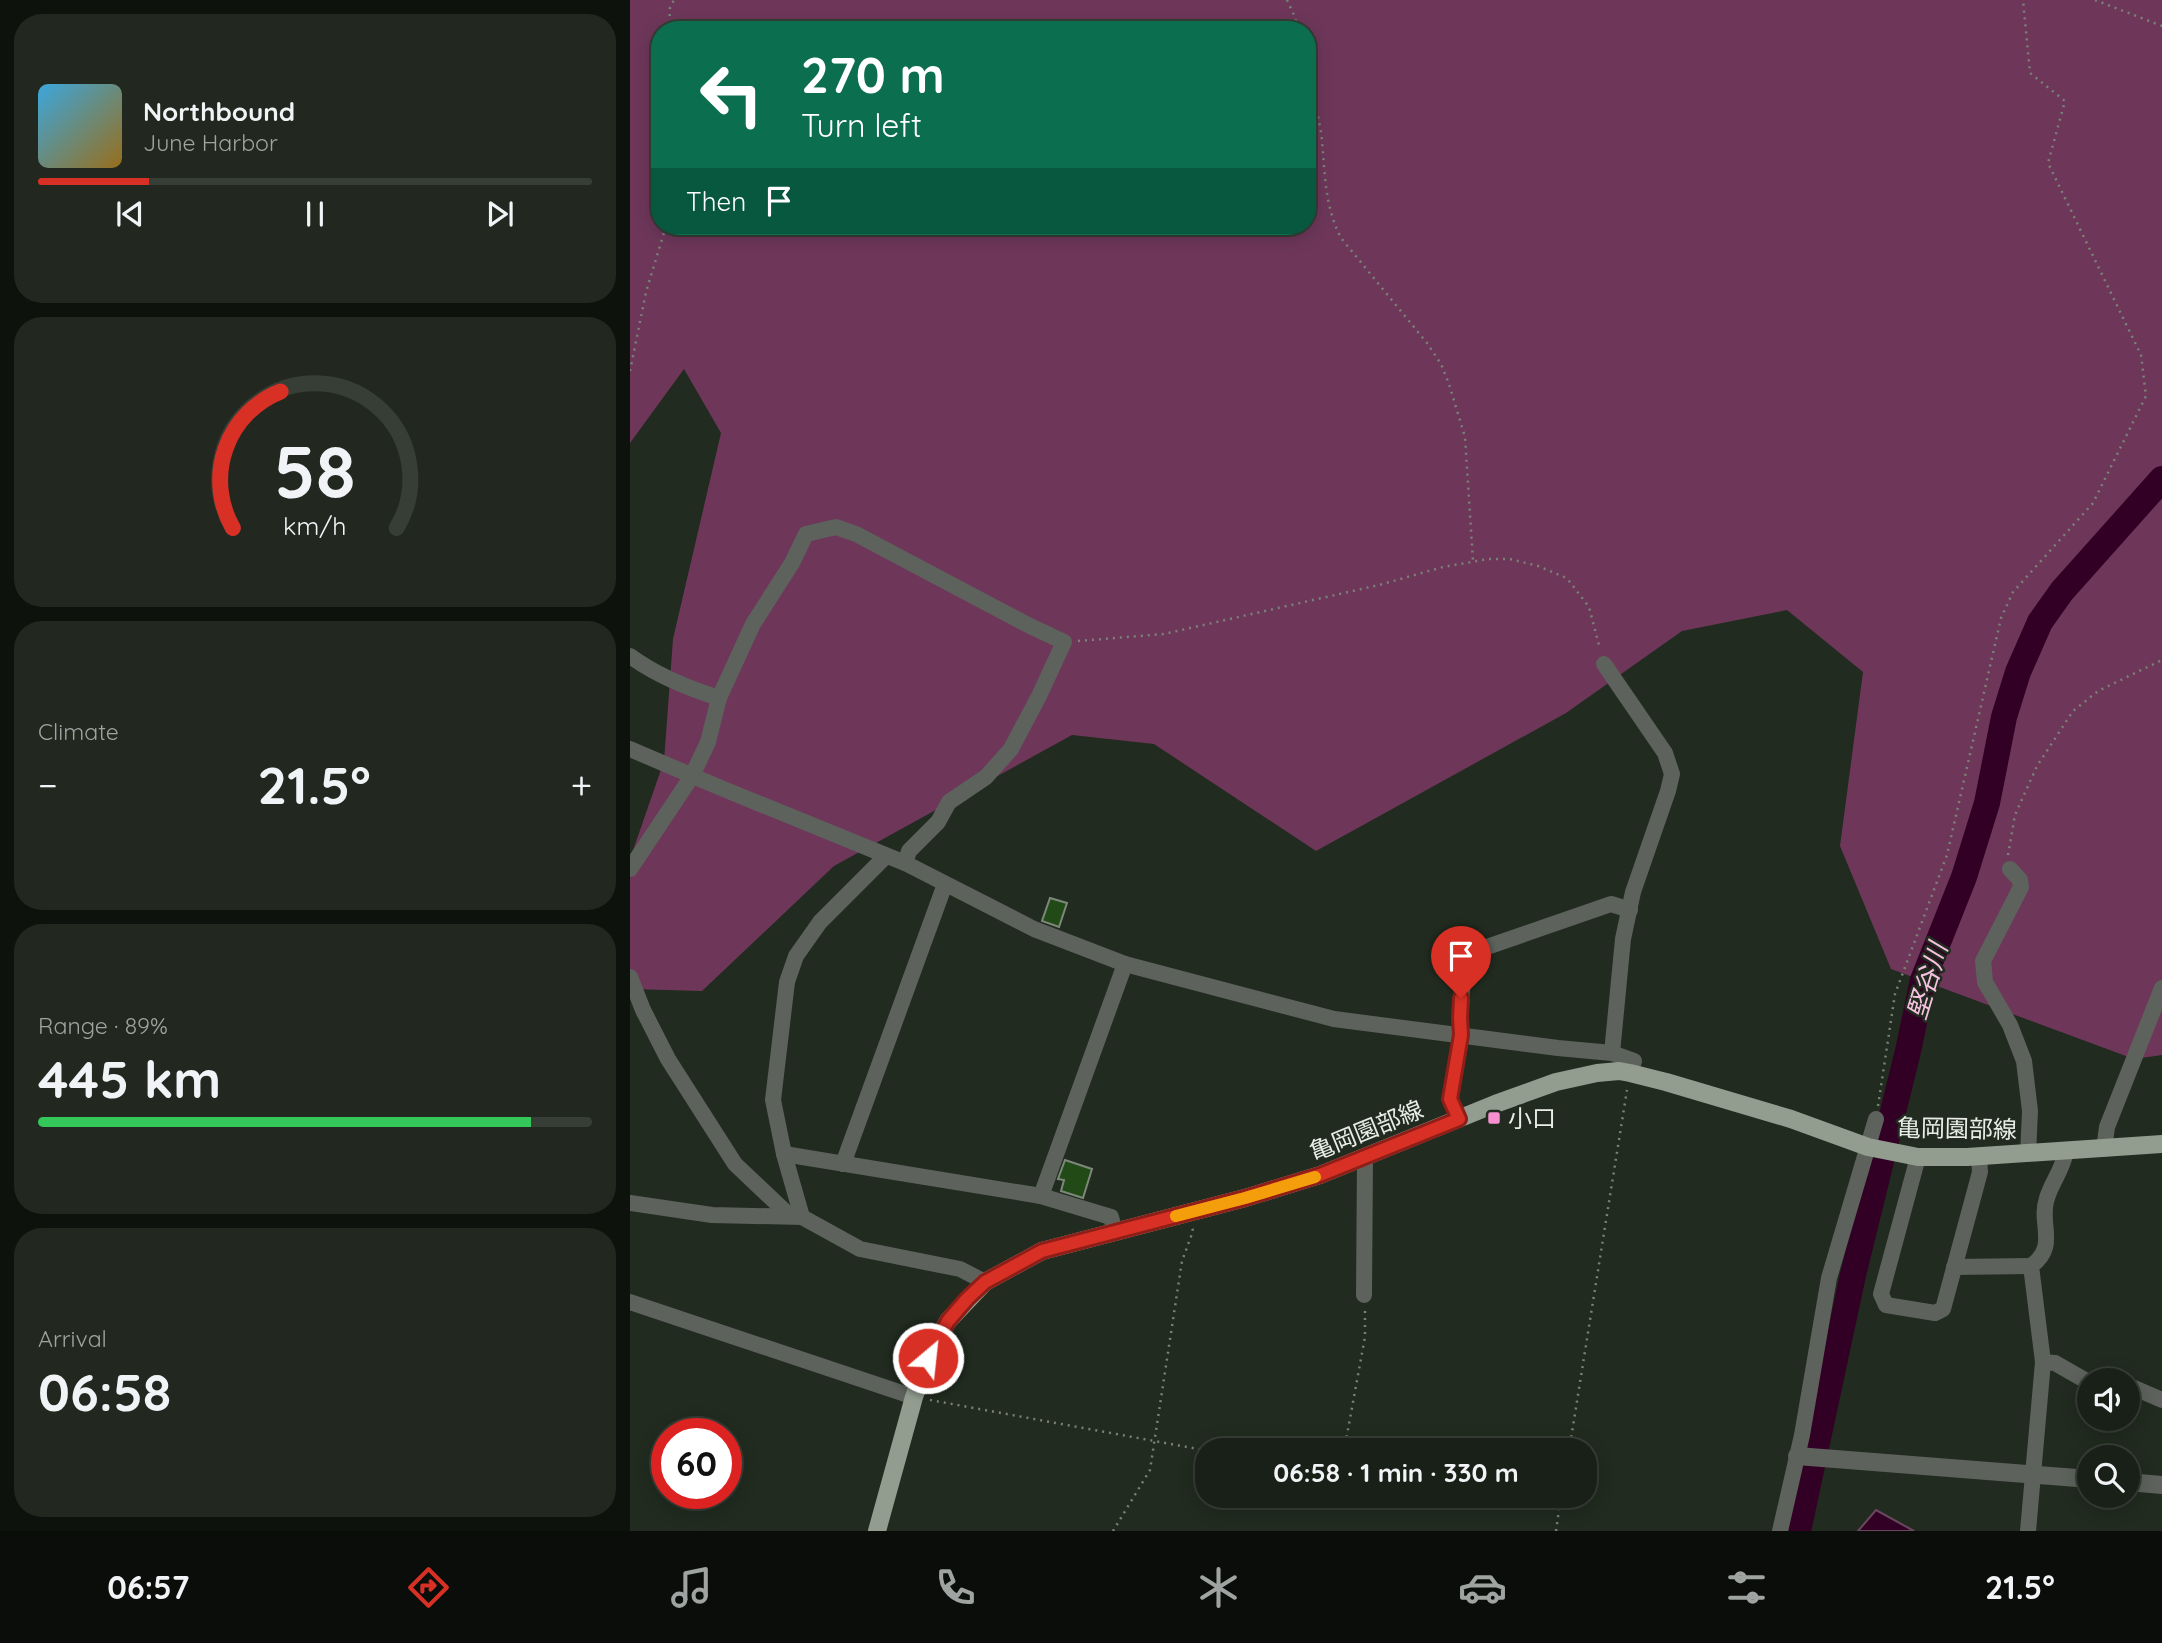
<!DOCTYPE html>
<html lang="en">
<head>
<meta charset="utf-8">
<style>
  :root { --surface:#192017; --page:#222820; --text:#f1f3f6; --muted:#9fa3a1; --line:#373e36; --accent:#d93025 }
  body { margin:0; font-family:Quicksand,"Noto Sans JP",sans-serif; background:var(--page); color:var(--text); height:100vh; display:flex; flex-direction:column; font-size:26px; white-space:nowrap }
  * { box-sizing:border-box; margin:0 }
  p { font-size:23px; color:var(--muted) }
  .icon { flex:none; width:38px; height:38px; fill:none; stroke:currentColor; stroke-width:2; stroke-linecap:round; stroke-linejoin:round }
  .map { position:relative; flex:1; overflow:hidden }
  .panel { display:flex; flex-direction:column; gap:14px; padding:14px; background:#0e120d; width:630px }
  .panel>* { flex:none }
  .hud { position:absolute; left:21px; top:21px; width:665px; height:214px; border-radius:28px; box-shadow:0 4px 18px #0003,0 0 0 2px var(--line); background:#0b6e4f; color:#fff; overflow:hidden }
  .tools { position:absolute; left:1447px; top:1368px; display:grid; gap:14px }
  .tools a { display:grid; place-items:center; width:63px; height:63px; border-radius:50%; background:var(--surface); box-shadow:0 4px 18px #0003,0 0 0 2px var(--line); font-size:35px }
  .speed { position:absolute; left:21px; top:1418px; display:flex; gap:14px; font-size:35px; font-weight:700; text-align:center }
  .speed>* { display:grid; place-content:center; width:91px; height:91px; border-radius:50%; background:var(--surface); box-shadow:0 4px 18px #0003,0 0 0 2px var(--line); line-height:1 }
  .speed .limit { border:10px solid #d22; background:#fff; color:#111 }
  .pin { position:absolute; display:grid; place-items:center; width:60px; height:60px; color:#fff; margin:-72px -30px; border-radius:50% 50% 50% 0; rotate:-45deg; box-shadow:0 0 7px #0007 }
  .pin .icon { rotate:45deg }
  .me { position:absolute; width:77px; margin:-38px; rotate:28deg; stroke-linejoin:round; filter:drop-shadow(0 0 5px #0008) }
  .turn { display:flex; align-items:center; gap:24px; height:147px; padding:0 35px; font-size:32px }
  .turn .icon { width:91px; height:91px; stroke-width:2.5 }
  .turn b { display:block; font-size:49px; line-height:60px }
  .then { display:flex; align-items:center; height:66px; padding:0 35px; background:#0003; gap:14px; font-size:26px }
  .big { font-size:52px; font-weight:700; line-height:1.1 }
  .panel .card { flex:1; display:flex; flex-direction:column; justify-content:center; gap:10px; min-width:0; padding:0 24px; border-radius:28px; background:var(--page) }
  .panel .dial { align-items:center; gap:0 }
  .dial svg { height:182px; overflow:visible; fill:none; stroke:var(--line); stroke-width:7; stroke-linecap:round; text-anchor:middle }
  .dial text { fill:var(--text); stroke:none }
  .song { display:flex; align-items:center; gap:21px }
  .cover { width:84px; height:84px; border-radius:10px; background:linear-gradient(135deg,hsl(200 70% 55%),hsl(40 70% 35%)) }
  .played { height:7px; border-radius:4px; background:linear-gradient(90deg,var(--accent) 20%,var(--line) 20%) }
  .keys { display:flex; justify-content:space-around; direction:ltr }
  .heat { display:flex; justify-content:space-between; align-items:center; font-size:38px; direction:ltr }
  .charge { height:10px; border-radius:5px; background:linear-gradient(90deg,#34c759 89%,var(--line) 0) }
  .trip { position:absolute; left:565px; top:1438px; width:402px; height:70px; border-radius:28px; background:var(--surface); box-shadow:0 4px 18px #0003,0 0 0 2px var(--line); font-weight:700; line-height:70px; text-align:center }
  .tab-bar { display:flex; height:112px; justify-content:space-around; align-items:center; background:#0a0d09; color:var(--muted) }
  .tab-bar .icon { width:49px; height:49px }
  .tab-bar .active { color:var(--accent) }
  .tab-bar b { font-size:32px; color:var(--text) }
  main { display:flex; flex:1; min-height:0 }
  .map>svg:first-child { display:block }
  .forest { fill:#6e375a; fill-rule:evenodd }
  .water { fill:#320024; stroke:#69475e; stroke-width:2 }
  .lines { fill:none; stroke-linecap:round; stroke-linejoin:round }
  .river { stroke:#320024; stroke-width:26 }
  .building { fill:#224a17; stroke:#7c8879; stroke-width:2 }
  .path { stroke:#7a8278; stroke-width:2.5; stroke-dasharray:2 5; stroke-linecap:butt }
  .minor { stroke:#5d625c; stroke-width:16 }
  .tertiary { stroke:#5d625c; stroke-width:18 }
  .primary { stroke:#929c8f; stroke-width:18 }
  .route-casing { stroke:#8d1f18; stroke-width:18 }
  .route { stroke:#d93025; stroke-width:12 }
  .slow { stroke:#f59e0b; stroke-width:12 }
  .poi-dot { fill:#f690d0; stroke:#212b1f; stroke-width:2.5 }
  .labels { text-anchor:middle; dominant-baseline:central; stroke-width:5; stroke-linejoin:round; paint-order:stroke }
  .poi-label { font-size:24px; fill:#e8eee6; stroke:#212b1f; text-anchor:start }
  .street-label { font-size:24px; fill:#e8eee6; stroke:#212b1f }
  .water-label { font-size:26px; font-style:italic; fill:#f7c2e1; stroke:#212b1f }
</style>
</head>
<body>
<main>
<section class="panel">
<div class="card">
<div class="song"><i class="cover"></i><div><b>Northbound</b><p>June Harbor</p></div></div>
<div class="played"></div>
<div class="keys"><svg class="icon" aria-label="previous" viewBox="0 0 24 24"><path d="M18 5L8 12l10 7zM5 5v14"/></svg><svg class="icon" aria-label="pause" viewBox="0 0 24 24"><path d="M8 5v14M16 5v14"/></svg><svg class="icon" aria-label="next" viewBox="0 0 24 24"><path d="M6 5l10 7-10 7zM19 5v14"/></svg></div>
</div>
<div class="card dial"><svg viewBox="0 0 100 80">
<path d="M14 69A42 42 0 1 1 86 69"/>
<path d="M14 69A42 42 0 0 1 35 9" stroke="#d93025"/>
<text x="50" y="56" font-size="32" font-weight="700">58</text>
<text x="50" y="72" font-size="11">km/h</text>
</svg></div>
<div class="card"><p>Climate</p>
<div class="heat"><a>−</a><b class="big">21.5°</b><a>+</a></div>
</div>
<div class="card"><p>Range · 89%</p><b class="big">445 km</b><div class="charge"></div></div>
<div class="card"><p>Arrival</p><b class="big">06:58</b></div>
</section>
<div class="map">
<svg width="1532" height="1531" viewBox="0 0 1532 1531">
  <rect width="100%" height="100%" fill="#212b1f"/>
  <path class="forest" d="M0,0H1532V1055L1504,1059L1261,969L1210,846L1233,672L1157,610L1052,631L936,713L686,851L524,744L442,735L204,866L72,991L0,989V859L34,761L43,639L91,433L54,369L0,443ZM30,30H677V226H30Z"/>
  <polygon class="water" points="1246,1510 1284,1531 1228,1531"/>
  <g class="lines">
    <polyline class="river" points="1168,1531 1223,1275 1278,1051 1293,980 1334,877 1357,803 1374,717 1388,672 1410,622 1432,591 1532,479"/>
  </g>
  <g class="building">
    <polygon points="420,898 437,903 429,927 412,921"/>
    <polygon points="435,1160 462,1169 453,1198 431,1191 434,1180 428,1179"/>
  </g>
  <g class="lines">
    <g class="path">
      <polyline points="657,0 665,17 667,30"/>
      <polyline points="1465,0 1532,26"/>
      <polyline points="39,30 40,8 44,0"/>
      <path d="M677,76C683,97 690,119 692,141C695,175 695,207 711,238L797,343L811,364L819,384L835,437L843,561"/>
      <polyline points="0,371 16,292 36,226"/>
      <polyline points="448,641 534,634 749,585 813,567 858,559 880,559 908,566 934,577 940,582 959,607 970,649"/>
      <polyline points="1378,855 1385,815 1407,766 1443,711 1468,691 1532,660"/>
      <polyline points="1248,1106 1265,994 1317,855 1371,618 1383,592 1463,503 1516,396 1511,355 1418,163 1435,101 1400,73 1393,0"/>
      <polyline points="300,1400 579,1451"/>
      <polyline points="714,1451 735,1337 735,1308"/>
      <polyline points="939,1451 997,1090"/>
      <polyline points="854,1496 929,1509 931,1496"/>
      <polyline points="483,1531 520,1470 552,1261 563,1231 562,1227"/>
      <polyline points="926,1531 929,1510"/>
    </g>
    <g class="minor">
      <path d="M0,656C27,676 57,688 89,698"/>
      <polyline points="974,664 1035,753 1042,774 1038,791 1003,892 993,939 982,1053"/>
      <polyline points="0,749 91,788 275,863 404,929 495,964 704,1019 928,1048 982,1053 1004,1061 1000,1073"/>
      <polyline points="0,869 62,776 78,742 89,698 123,624 162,563 176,534 206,527 226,534 398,625 434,642 409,696 381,749 356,777 319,802 308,822 279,851 275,863"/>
      <polyline points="1380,869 1390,880 1391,887 1353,961 1355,982 1380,1025 1394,1061 1400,1111 1398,1154"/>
      <polyline points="826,945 833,977 830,1019 831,1035 820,1099 829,1119"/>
      <polyline points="828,957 981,904 1000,910"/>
      <polyline points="0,977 13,1010 38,1059 105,1164 160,1216"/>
      <polyline points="1474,1149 1477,1127 1532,988"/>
      <polyline points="154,1154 411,1196 481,1217 485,1232"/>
      <polyline points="1288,1157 1251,1294 1256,1305 1305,1313 1313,1309 1350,1172 1349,1157"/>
      <polyline points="213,1164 315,884"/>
      <polyline points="411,1196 495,964"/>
      <polyline points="0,1203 82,1215 172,1217 230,1249 330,1269 355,1282"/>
      <polyline points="172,1217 154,1154 143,1100 157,982 166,956 190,922 256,856"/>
      <polyline points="1324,1267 1401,1266"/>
      <polyline points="734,1295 735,1158"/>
      <polyline points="0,1302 284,1397"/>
      <polyline points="1413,1362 1425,1363 1460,1383"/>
      <polyline points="1498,1390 1502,1387 1532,1400"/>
      <polyline points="1150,1531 1172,1435 1199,1278 1246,1119"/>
      <path d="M1398,1531L1413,1362L1401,1266C1429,1246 1408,1224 1417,1198C1422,1182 1433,1169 1436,1151"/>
    </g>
    <g class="tertiary">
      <polyline points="1167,1456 1460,1479"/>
      <polyline points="1498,1482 1532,1485"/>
    </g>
    <polyline class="primary" points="247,1531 284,1397 298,1358 318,1321 355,1282 412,1251 615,1198 690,1175 865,1104 926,1082 967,1073 989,1071 1000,1073 1036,1082 1161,1119 1238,1147 1288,1157 1337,1157 1532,1144"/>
  </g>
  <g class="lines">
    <defs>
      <polyline id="route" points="298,1358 318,1321 337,1299 355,1282 412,1251 615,1198 690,1175 829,1119 820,1099 831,1035 830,1018 831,998"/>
    </defs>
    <use href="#route" class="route-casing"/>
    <use href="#route" class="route"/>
    <polyline class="slow" points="546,1216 615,1198 685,1177"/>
  </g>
  <rect class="poi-dot" x="857" y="1111" width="14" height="14" rx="3.5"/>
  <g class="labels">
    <g class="poi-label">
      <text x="878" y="1118">小口</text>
    </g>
    <g class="street-label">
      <text transform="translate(1327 1128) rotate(1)">亀岡園部線</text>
      <text transform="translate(736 1130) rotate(-22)">亀岡園部線</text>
    </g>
    <g class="water-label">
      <text transform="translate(1297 981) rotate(-73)">堅谷川</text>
    </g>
  </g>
</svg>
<div class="tools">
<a><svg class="icon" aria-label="sound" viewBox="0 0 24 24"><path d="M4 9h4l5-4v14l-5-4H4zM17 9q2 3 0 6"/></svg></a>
<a><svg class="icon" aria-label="search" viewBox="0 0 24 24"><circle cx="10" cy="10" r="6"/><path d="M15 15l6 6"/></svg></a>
</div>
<div class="speed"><div class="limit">60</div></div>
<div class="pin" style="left:831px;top:998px;background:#d93025"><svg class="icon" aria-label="arrive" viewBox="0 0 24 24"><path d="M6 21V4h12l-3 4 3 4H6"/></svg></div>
<svg class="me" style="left:298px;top:1358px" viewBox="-20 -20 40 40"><circle r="17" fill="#d93025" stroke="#fff" stroke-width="3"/><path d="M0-11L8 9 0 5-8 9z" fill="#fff"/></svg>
<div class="trip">06:58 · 1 min · 330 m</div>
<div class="hud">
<div class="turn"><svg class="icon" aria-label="left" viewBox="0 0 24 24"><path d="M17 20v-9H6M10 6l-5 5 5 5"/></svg><div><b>270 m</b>Turn left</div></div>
<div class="then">Then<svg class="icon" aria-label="arrive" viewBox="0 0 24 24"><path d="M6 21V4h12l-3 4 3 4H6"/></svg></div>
</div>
</div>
</main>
<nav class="tab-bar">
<b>06:57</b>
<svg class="icon active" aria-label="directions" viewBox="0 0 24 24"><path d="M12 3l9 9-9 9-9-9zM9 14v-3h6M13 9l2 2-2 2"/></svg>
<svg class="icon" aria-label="music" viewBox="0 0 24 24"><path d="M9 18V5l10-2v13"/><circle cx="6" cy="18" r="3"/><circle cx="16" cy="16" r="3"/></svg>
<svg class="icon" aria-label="phone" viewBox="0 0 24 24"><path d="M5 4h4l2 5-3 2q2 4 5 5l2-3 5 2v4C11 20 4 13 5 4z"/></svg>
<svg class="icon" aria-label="climate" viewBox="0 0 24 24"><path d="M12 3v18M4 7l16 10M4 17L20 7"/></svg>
<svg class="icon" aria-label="car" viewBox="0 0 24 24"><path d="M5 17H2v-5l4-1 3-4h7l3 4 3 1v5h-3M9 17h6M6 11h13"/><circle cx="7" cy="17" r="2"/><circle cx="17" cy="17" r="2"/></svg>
<svg class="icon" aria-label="filters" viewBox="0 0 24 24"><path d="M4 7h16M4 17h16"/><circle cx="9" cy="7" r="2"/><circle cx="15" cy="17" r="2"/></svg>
<b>21.5°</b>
</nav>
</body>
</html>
